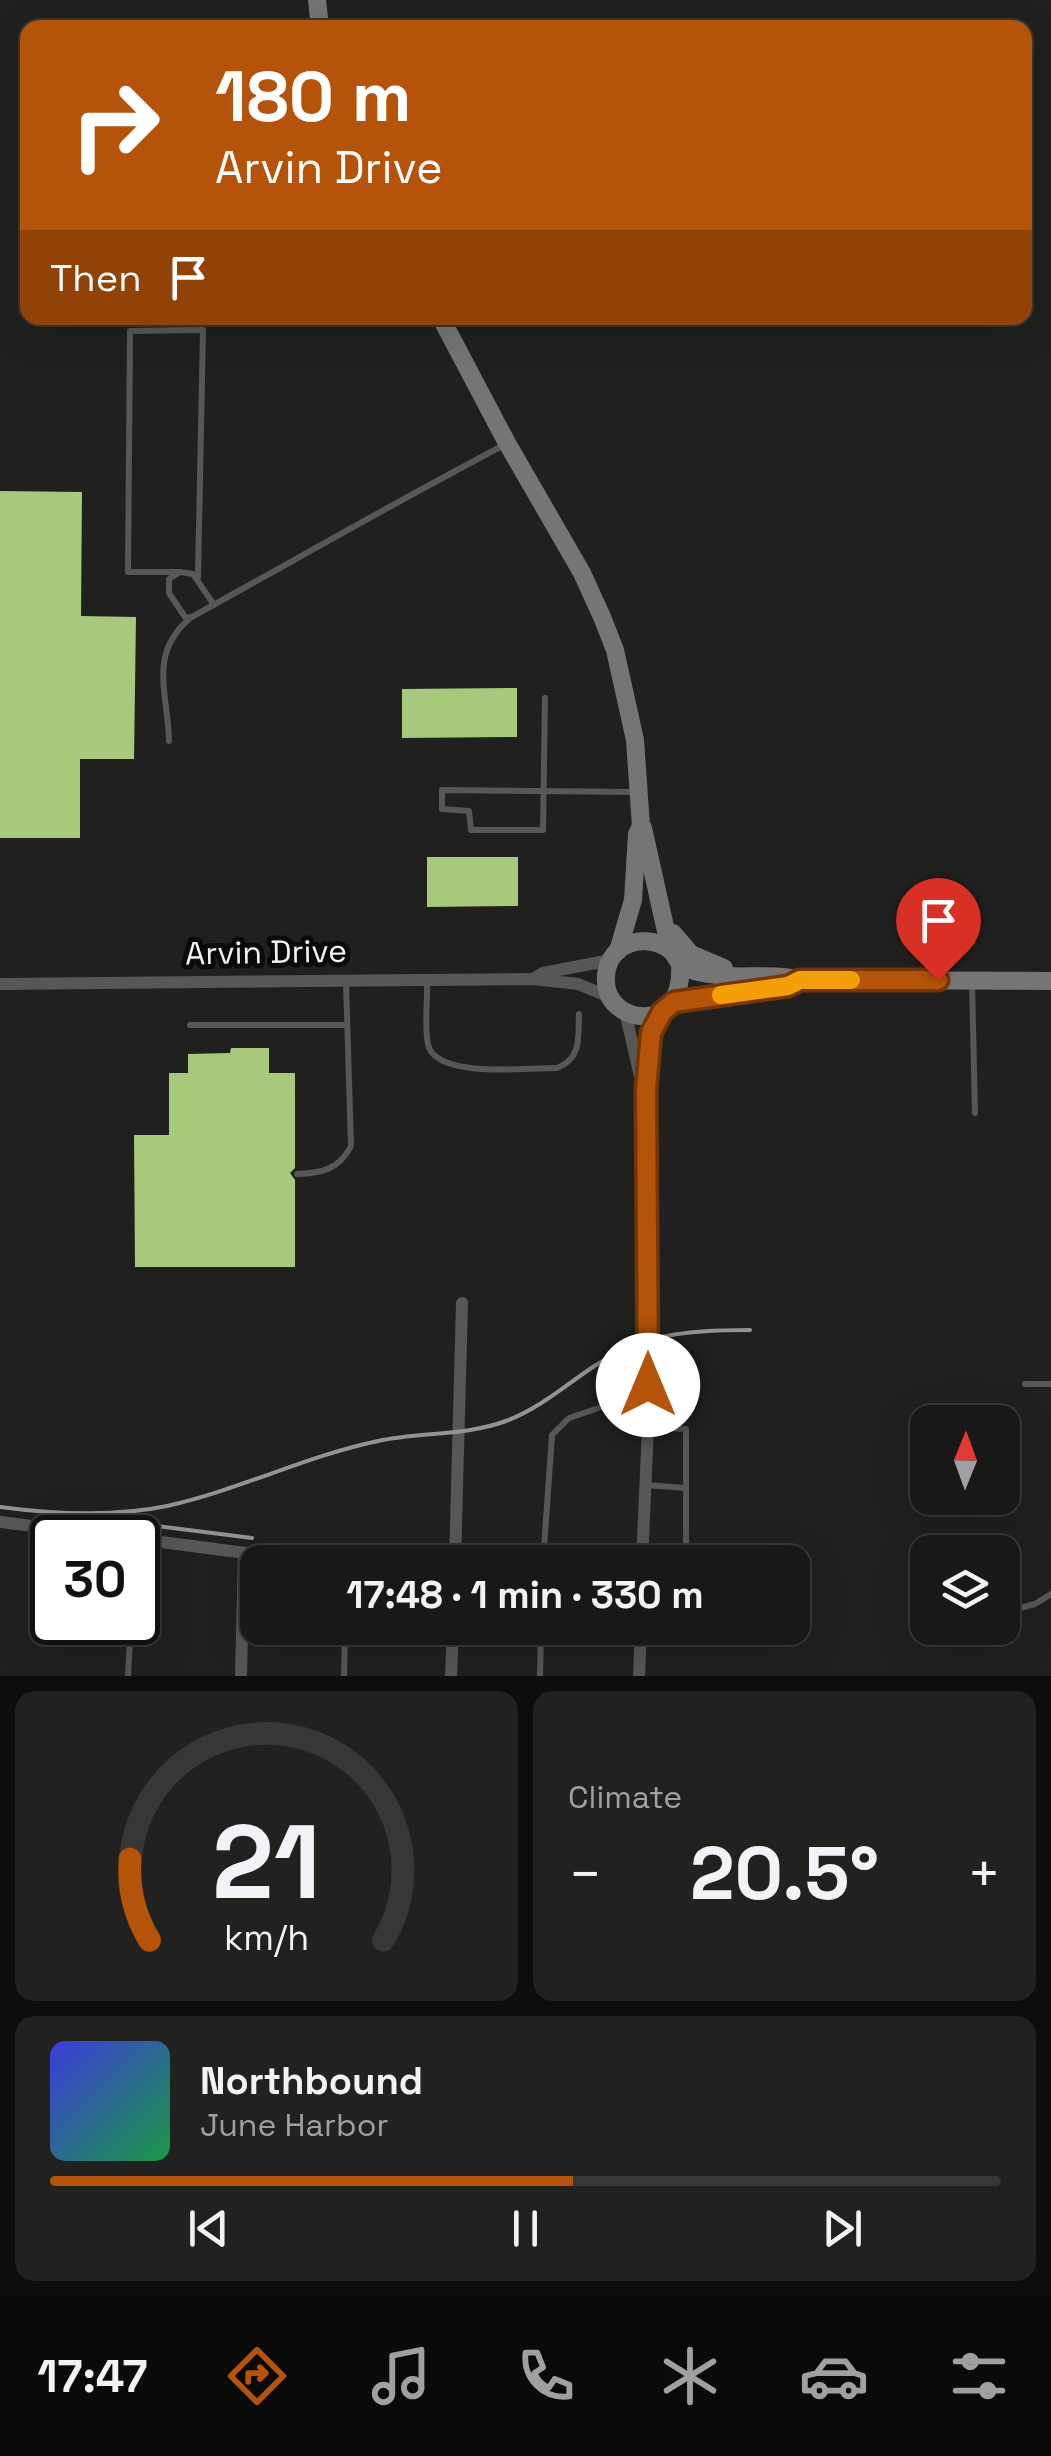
<!DOCTYPE html>
<html lang="en">
<head>
<meta charset="utf-8">
<style>
  :root { --surface:#181916; --page:#21221f; --text:#f1f3f6; --muted:#9fa0a1; --line:#363835; --accent:#b45309 }
  body { margin:0; font-family:"Space Grotesk",sans-serif; background:var(--page); color:var(--text); height:100vh; display:flex; flex-direction:column; font-size:38px; white-space:nowrap }
  * { box-sizing:border-box; margin:0 }
  p { font-size:32px; color:var(--muted) }
  .icon { flex:none; width:55px; height:55px; fill:none; stroke:currentColor; stroke-width:2; stroke-linecap:round; stroke-linejoin:round }
  .map { position:relative; height:1676px; overflow:hidden }
  .drawer { display:flex; flex-direction:column; gap:15px; padding:15px; background:#0d0e0c; flex:1 }
  .drawer>* { flex:none }
  .banner { position:absolute; left:20px; top:20px; width:1012px; height:305px; border-radius:20px; box-shadow:0 10px 40px #0002,0 0 0 2px var(--line); background:#b45309; color:#fff; overflow:hidden }
  .needle { width:65px; rotate:1deg }
  .tools { position:absolute; left:910px; top:1405px; display:grid; gap:20px }
  .tools a { display:grid; place-items:center; width:110px; height:110px; border-radius:20px; background:var(--surface); box-shadow:0 10px 40px #0002,0 0 0 2px var(--line); font-size:50px }
  .speed { position:absolute; left:30px; top:1515px; display:flex; gap:20px; font-size:50px; font-weight:700; text-align:center }
  .speed>* { display:grid; place-content:center; width:130px; height:130px; border-radius:50%; background:var(--surface); box-shadow:0 10px 40px #0002,0 0 0 2px var(--line); line-height:1 }
  .speed .limit { border:5px solid #111; border-radius:15px; background:#fff; color:#111 }
  .pin { position:absolute; display:grid; place-items:center; width:85px; height:85px; color:#fff; margin:-102px -42px; border-radius:50% 50% 50% 0; rotate:-45deg; box-shadow:0 0 10px #0007 }
  .pin .icon { rotate:45deg }
  .me { position:absolute; width:110px; margin:-55px; rotate:0deg; stroke-linejoin:round; filter:drop-shadow(0 0 8px #0008) }
  .turn { display:flex; align-items:center; gap:35px; height:210px; padding:0 30px; font-size:45px }
  .turn .icon { width:130px; height:130px; stroke-width:2.5 }
  .turn b { display:block; font-size:70px; line-height:85px }
  .then { display:flex; align-items:center; height:95px; padding:0 30px; background:#0003; gap:20px; font-size:38px }
  .big { font-size:75px; font-weight:600; line-height:1.1 }
  .drawer .widget { flex:1; display:flex; flex-direction:column; justify-content:center; gap:15px; min-width:0; padding:0 35px; border-radius:20px; background:var(--page) }
  .drawer .dial { align-items:center; gap:0 }
  .dial svg { height:260px; overflow:visible; fill:none; stroke:var(--line); stroke-width:7; stroke-linecap:round; text-anchor:middle }
  .dial text { fill:var(--text); stroke:none }
  .song { display:flex; align-items:center; gap:30px }
  .cover { width:120px; height:120px; border-radius:15px; background:linear-gradient(135deg,hsl(240 70% 55%),hsl(140 70% 35%)) }
  .played { height:10px; border-radius:5px; background:linear-gradient(90deg,var(--accent) 55%,var(--line) 55%) }
  .keys { display:flex; justify-content:space-around; direction:ltr }
  .heat { display:flex; justify-content:space-between; align-items:center; font-size:55px; direction:ltr }
  .drawer .tiles { flex:1; display:grid; gap:15px; grid-template-columns:1fr 1fr }
  .widget:last-child { grid-column:span 2 }
  .trip { position:absolute; left:240px; top:1545px; width:570px; height:100px; border-radius:20px; background:var(--surface); box-shadow:0 10px 40px #0002,0 0 0 2px var(--line); font-weight:600; line-height:100px; text-align:center }
  .tabs { display:flex; height:160px; justify-content:space-around; align-items:center; background:#0a0a09; color:var(--muted) }
  .tabs .icon { width:70px; height:70px }
  .tabs .on { color:var(--accent) }
  .tabs b { font-size:45px; color:var(--text) }
  .map>svg:first-child { display:block }
  .building { fill:#a7c97c }
  .lines { fill:none; stroke-linecap:round; stroke-linejoin:round }
  .lane { stroke:#575756; stroke-width:6 }
  .street { stroke:#575756; stroke-width:12 }
  .secondary { stroke:#757674; stroke-width:18 }
  .rail { stroke:#939492; stroke-width:4 }
  .route-casing { stroke:#753606; stroke-width:25 }
  .route { stroke:#b45309; stroke-width:18 }
  .slow { stroke:#f59e0b; stroke-width:18 }
  .labels { text-anchor:middle; dominant-baseline:central; stroke-width:10; stroke-linejoin:round; paint-order:stroke }
  .street-label { font-size:32px; fill:#f4f5f3; stroke:#0a0a09 }
</style>
</head>
<body>
<div class="map">
<svg width="1051" height="1676" viewBox="0 0 1051 1676">
  <rect width="100%" height="100%" fill="#20211e"/>
  <g class="building">
    <polygon points="0,491 82,492 81,616 136,617 134,759 80,759 80,838 0,838"/>
    <polygon points="517,688 517,737 402,738 402,689"/>
    <polygon points="427,857 518,857 518,906 427,907"/>
    <polygon points="231,1048 269,1048 269,1073 295,1073 295,1168 290,1173 295,1180 295,1267 135,1267 134,1135 169,1135 169,1073 188,1073 188,1054 230,1053"/>
  </g>
  <g class="lines">
    <g class="lane">
      <polyline points="180,572 128,572 130,331 203,330 198,577"/>
      <path d="M214,605L193,574L180,572L169,579V593L185,617L190,618C295,560 399,500 506,444"/>
      <polyline points="545,698 543,830 471,830 469,811 442,809 442,790 634,792"/>
      <path d="M169,741C168,693 148,655 189,619"/>
      <path d="M427,981C428,1001 424,1025 428,1044C434,1079 528,1068 557,1068C582,1058 578,1038 579,1014"/>
      <polyline points="972,982 975,1113"/>
      <polyline points="190,1025 347,1025"/>
      <path d="M297,1174C321,1173 339,1170 351,1146L346,982"/>
      <polyline points="1025,1384 1051,1384"/>
      <polyline points="649,1427 686,1429 686,1550"/>
      <polyline points="646,1485 686,1488"/>
      <polyline points="543,1562 552,1435 569,1418 646,1392"/>
      <polyline points="1002,1613 1035,1604 1051,1594"/>
      <polyline points="642,1636 758,1636"/>
      <polyline points="925,1636 953,1628"/>
      <polyline points="128,1676 131,1622"/>
      <polyline points="344,1676 345,1628"/>
      <polyline points="540,1676 541,1628"/>
    </g>
    <g class="street">
      <polyline points="533,979 543,973 611,960"/>
      <polyline points="0,984 533,979 578,984 610,997"/>
      <polyline points="625,1011 641,1081 646,1090"/>
      <polyline points="0,1522 127,1538"/>
      <polyline points="138,1539 315,1562"/>
      <polyline points="455,1562 462,1303"/>
      <polyline points="642,1562 648,1427 646,1090 651,1033 662,1013"/>
      <polyline points="241,1676 244,1553"/>
      <polyline points="451,1676 453,1628"/>
      <polyline points="639,1676 641,1628"/>
    </g>
    <g class="secondary">
      <polyline points="317,0 320,28"/>
      <polyline points="441,318 507,443 582,573 602,617 615,650 635,740 641,826 637,834 633,900 618,951"/>
      <polyline points="643,828 670,949"/>
      <polyline points="673,933 691,954 724,968"/>
      <path d="M680,964C685,1036 607,1025 606,982C605,969 610,956 621,948C636,938 657,939 671,951C675,954 676,960 680,963C687,970 700,973 709,974C739,980 771,972 800,980L1051,981"/>
      <polyline points="675,1002 791,985"/>
    </g>
    <g class="rail">
      <path d="M0,1507C53,1514 114,1517 167,1506C239,1490 306,1456 378,1441C421,1432 465,1436 506,1421C538,1409 562,1388 590,1369C643,1333 688,1330 750,1330"/>
      <polyline points="117,1521 252,1538"/>
    </g>
  </g>
  <g class="lines">
    <defs>
      <polyline id="route" points="648,1385 646,1090 651,1033 662,1012 674,1002 788,986 800,980 938,980"/>
    </defs>
    <use href="#route" class="route-casing"/>
    <use href="#route" class="route"/>
    <polyline class="slow" points="721,995 788,986 800,980 851,980"/>
  </g>
  <g class="labels">
    <g class="street-label">
      <text transform="translate(266 952) rotate(-1)">Arvin Drive</text>
    </g>
  </g>
</svg>
<div class="tools">
<a><svg class="needle" viewBox="-14 -14 28 28"><path d="M0-13l5 13h-10z" fill="#e53935"/><path d="M0 13l5-13h-10z" fill="#9fa0a1"/></svg></a>
<a><svg class="icon" aria-label="layers" viewBox="0 0 24 24"><path d="M12 4l9 5-9 5-9-5zM3 14l9 5 9-5"/></svg></a>
</div>
<div class="speed"><div class="limit">30</div></div>
<div class="pin" style="left:938px;top:980px;background:#d93025"><svg class="icon" aria-label="arrive" viewBox="0 0 24 24"><path d="M6 21V4h12l-3 4 3 4H6"/></svg></div>
<svg class="me" style="left:648px;top:1385px" viewBox="-20 -20 40 40"><circle r="19" fill="#fff"/><path d="M0-13L10 11 0 6-10 11z" fill="#b45309"/></svg>
<div class="trip">17:48 · 1 min · 330 m</div>
<div class="banner">
<div class="turn"><svg class="icon" aria-label="right" viewBox="0 0 24 24"><path d="M7 20v-9h11M14 6l5 5-5 5"/></svg><div><b>180 m</b>Arvin Drive</div></div>
<div class="then">Then<svg class="icon" aria-label="arrive" viewBox="0 0 24 24"><path d="M6 21V4h12l-3 4 3 4H6"/></svg></div>
</div>
</div>
<section class="drawer">
<div class="tiles">
<div class="widget dial"><svg viewBox="0 0 100 80">
<path d="M14 69A42 42 0 1 1 86 69"/>
<path d="M14 69A42 42 0 0 1 8 44" stroke="#b45309"/>
<text x="50" y="56" font-size="32" font-weight="700">21</text>
<text x="50" y="72" font-size="11">km/h</text>
</svg></div>
<div class="widget"><p>Climate</p>
<div class="heat"><a>−</a><b class="big">20.5°</b><a>+</a></div>
</div>
<div class="widget">
<div class="song"><i class="cover"></i><div><b>Northbound</b><p>June Harbor</p></div></div>
<div class="played"></div>
<div class="keys"><svg class="icon" aria-label="previous" viewBox="0 0 24 24"><path d="M18 5L8 12l10 7zM5 5v14"/></svg><svg class="icon" aria-label="pause" viewBox="0 0 24 24"><path d="M8 5v14M16 5v14"/></svg><svg class="icon" aria-label="next" viewBox="0 0 24 24"><path d="M6 5l10 7-10 7zM19 5v14"/></svg></div>
</div>
</div>
</section>
<nav class="tabs">
<b>17:47</b>
<svg class="icon on" aria-label="directions" viewBox="0 0 24 24"><path d="M12 3l9 9-9 9-9-9zM9 14v-3h6M13 9l2 2-2 2"/></svg>
<svg class="icon" aria-label="music" viewBox="0 0 24 24"><path d="M9 18V5l10-2v13"/><circle cx="6" cy="18" r="3"/><circle cx="16" cy="16" r="3"/></svg>
<svg class="icon" aria-label="phone" viewBox="0 0 24 24"><path d="M5 4h4l2 5-3 2q2 4 5 5l2-3 5 2v4C11 20 4 13 5 4z"/></svg>
<svg class="icon" aria-label="climate" viewBox="0 0 24 24"><path d="M12 3v18M4 7l16 10M4 17L20 7"/></svg>
<svg class="icon" aria-label="car" viewBox="0 0 24 24"><path d="M5 17H2v-5l4-1 3-4h7l3 4 3 1v5h-3M9 17h6M6 11h13"/><circle cx="7" cy="17" r="2"/><circle cx="17" cy="17" r="2"/></svg>
<svg class="icon" aria-label="filters" viewBox="0 0 24 24"><path d="M4 7h16M4 17h16"/><circle cx="9" cy="7" r="2"/><circle cx="15" cy="17" r="2"/></svg>
</nav>
</body>
</html>
